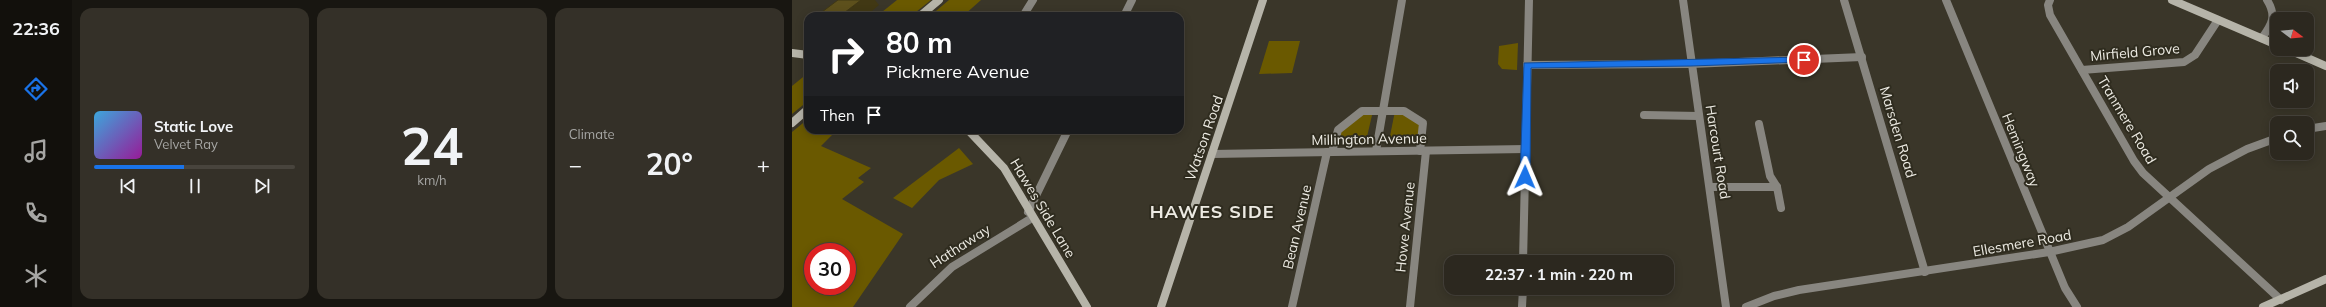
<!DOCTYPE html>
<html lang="en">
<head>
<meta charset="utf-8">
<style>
  :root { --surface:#2c281f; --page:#343028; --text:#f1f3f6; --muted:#a6a6a4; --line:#48443d; --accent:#1a73e8 }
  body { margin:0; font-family:Mulish,sans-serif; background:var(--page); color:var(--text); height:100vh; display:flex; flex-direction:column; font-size:15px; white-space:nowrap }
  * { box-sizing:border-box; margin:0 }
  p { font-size:13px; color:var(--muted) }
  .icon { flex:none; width:22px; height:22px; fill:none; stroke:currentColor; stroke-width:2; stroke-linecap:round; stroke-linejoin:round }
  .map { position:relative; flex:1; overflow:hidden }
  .panel { display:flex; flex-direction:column; gap:8px; padding:8px; background:#181611; width:720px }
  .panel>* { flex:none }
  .top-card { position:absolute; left:12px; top:12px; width:380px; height:122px; border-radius:12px; box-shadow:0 2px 10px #0003,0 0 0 1px var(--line); background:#202124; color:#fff; overflow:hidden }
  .needle { width:26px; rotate:106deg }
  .buttons { position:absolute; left:1478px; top:12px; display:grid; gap:8px }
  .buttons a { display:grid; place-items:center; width:44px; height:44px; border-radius:8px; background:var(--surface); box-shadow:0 2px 10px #0003,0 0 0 1px var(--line); font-size:20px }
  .speed { position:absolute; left:12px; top:243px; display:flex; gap:8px; font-size:20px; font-weight:700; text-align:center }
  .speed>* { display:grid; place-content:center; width:52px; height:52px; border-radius:50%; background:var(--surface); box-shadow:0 2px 10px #0003,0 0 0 1px var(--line); line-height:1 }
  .speed .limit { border:6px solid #d22; background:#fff; color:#111 }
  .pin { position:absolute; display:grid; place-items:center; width:34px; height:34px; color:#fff; margin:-17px; border:2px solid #fff; border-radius:50%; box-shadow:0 1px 4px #0007 }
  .me { position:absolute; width:44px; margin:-22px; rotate:1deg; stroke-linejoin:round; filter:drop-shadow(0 0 3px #0008) }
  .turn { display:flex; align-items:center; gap:14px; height:84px; padding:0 16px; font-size:18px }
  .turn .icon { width:52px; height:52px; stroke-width:2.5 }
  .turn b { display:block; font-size:28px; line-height:34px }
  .then { display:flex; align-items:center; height:38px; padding:0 16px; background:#0003; gap:8px; font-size:15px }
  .big { font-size:30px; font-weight:700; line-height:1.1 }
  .panel .widget { flex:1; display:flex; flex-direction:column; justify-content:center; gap:6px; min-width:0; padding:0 14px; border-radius:12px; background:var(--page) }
  .panel .dial { align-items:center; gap:0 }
  .dial b { font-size:52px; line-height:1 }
  .song { display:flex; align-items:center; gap:12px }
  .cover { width:48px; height:48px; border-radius:6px; background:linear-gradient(135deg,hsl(200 70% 55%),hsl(300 70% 35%)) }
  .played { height:4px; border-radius:2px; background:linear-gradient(90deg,var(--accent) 45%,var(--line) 45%) }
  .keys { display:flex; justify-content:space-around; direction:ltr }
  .heat { display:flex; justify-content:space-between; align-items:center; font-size:22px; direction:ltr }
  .panel .tiles { flex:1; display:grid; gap:8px; grid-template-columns:repeat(3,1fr) }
  .trip { position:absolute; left:652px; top:255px; width:230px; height:40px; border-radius:12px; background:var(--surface); box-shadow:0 2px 10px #0003,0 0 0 1px var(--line); font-weight:700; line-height:40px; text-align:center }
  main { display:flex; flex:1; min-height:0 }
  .tabs { display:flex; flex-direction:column; width:72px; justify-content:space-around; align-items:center; background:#12100c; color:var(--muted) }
  .tabs .icon { width:28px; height:28px }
  .tabs .active { color:var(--accent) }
  .tabs b { font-size:18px; color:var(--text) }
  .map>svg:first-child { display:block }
  .green { fill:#6a5900; fill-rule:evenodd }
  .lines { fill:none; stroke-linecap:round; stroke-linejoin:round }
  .street { stroke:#888680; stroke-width:8 }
  .secondary { stroke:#b6b4a9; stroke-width:8 }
  .shaded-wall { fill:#413814 }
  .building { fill:#5d501c; stroke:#413814 }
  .route { fill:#1a73e8; stroke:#114b97 }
  .labels { text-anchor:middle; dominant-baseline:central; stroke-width:4; stroke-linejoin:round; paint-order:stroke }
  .street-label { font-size:14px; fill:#eceae2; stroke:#2f2c1f }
  .district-label { font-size:18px; font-weight:bold; letter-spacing:1px; fill:#eceae2; stroke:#2f2c1f }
</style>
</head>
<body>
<main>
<nav class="tabs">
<b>22:36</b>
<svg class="icon active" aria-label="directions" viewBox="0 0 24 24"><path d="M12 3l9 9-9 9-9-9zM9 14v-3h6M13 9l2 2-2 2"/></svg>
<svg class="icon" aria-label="music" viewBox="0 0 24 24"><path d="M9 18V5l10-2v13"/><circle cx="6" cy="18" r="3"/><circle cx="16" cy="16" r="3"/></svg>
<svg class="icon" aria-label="phone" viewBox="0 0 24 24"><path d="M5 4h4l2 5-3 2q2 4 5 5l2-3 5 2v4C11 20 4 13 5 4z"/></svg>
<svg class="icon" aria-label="climate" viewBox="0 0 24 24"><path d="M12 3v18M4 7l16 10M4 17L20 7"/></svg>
</nav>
<section class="panel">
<div class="tiles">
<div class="widget">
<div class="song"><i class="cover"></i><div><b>Static Love</b><p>Velvet Ray</p></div></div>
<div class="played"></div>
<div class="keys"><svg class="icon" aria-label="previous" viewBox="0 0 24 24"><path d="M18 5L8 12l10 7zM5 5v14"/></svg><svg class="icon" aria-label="pause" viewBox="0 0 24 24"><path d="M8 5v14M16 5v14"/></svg><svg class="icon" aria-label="next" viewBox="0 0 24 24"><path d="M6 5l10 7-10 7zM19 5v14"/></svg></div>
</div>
<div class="widget dial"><b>24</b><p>km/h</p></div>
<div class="widget"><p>Climate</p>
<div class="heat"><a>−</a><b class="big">20°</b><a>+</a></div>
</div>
</div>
</section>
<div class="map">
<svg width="1534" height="307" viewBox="0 0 1534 307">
  <rect width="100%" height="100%" fill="#3a3629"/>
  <g class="green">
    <polygon points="105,0 139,0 119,16 85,16"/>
    <polygon points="157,0 189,0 171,16 138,16"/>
    <polygon points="477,41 508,41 500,73 467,74"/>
    <polygon points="726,43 725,70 710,69 706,64 707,46"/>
    <polygon points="16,73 16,101 0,114 0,86"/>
    <polygon points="570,111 581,111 574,141 543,142 546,130"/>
    <polygon points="603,111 631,123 629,142 597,141"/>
    <path d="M16,119V130H45L29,146L79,168L66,178L72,182L50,199L111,234L61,307H0V132ZM21,252H55V286H21Z"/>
    <polygon points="167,148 181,164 147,180 120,208 101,198"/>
  </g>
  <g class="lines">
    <g class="street">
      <polyline points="891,0 934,307"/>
      <polyline points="1052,0 1133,272"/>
      <polyline points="1154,0 1273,288 1285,307"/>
      <polyline points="1258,0 1256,5 1258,15 1342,161 1351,173 1489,300"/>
      <polyline points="231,16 241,0"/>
      <polyline points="332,16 340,0"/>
      <path d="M1470,38C1480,24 1485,16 1475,0"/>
      <polyline points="735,65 899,64 1070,57"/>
      <polyline points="1290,70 1392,62 1403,55 1426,20"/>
      <polyline points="852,115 907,116"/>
      <polyline points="967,124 978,176 985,187 989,208"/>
      <polyline points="1515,129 1534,126"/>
      <polyline points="584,151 610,0"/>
      <polyline points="540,152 546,130 570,111 612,111 631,123 628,151"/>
      <polyline points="420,154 734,149"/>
      <polyline points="918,187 985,187"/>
      <polyline points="236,212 276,130"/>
      <polyline points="731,262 737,0"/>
      <polyline points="118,307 160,267 240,218"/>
      <polyline points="500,307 535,152"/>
      <polyline points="618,307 634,151"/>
      <polyline points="730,307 731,288"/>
      <polyline points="954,307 982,296 1007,290 1257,252 1311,240 1336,227 1417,169 1455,149 1485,138"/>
    </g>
    <g class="secondary">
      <polyline points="1380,0 1485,45"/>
      <polyline points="128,16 147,0"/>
      <polyline points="1495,49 1534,66"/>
      <polyline points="0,53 16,55"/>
      <polyline points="0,123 16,109"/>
      <polyline points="176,130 212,168 295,307"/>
      <polyline points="369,307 471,0"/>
      <polyline points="1471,307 1534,279"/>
    </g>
  </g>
  <polygon class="shaded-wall" points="69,0 83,0 87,5 74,16 48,16"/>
  <polygon class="building" points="46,0 69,0 48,16 29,16 26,15"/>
  <polygon class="route" points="1012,57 1016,60 1012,62 899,66 739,68 738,177 733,181 728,177 732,63"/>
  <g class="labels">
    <g class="street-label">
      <text transform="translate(1343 52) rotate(-5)">Mirfield Grove</text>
      <text transform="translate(1335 120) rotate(59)">Tranmere Road</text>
      <text transform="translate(1106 132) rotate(73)">Marsden Road</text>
      <text transform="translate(412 138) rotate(-71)">Watson Road</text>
      <text transform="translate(577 139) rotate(-1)">Millington Avenue</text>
      <text transform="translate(1229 150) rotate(68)">Hemingway</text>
      <text transform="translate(926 152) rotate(81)">Harcourt Road</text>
      <text transform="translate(251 208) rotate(59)">Hawes Side Lane</text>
      <text transform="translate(505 227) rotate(-77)">Bean Avenue</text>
      <text transform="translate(613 227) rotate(-84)">Howe Avenue</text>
      <text transform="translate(1230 243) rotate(-10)">Ellesmere Road</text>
      <text transform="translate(168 246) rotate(-33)">Hathaway</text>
    </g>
    <g class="district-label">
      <text x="420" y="211">HAWES SIDE</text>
    </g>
  </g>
</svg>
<div class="buttons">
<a><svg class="needle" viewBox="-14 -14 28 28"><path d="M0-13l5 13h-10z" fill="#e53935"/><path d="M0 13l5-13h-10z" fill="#a6a6a4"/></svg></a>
<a><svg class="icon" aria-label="sound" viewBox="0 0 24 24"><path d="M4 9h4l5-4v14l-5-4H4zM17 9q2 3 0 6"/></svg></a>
<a><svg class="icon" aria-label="search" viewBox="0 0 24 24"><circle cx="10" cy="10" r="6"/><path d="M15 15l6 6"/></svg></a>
</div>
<div class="speed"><div class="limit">30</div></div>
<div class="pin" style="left:1012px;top:60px;background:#d93025"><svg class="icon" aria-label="arrive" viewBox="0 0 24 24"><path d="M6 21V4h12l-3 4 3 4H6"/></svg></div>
<svg class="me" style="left:733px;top:177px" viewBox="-20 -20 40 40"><path d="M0-17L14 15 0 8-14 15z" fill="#1a73e8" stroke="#fff" stroke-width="4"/></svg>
<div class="trip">22:37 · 1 min · 220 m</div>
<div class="top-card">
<div class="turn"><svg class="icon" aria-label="right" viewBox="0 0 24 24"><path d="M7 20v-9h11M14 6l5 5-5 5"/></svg><div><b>80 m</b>Pickmere Avenue</div></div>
<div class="then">Then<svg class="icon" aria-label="arrive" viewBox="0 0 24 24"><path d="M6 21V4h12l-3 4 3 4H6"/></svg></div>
</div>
</div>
</main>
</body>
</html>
